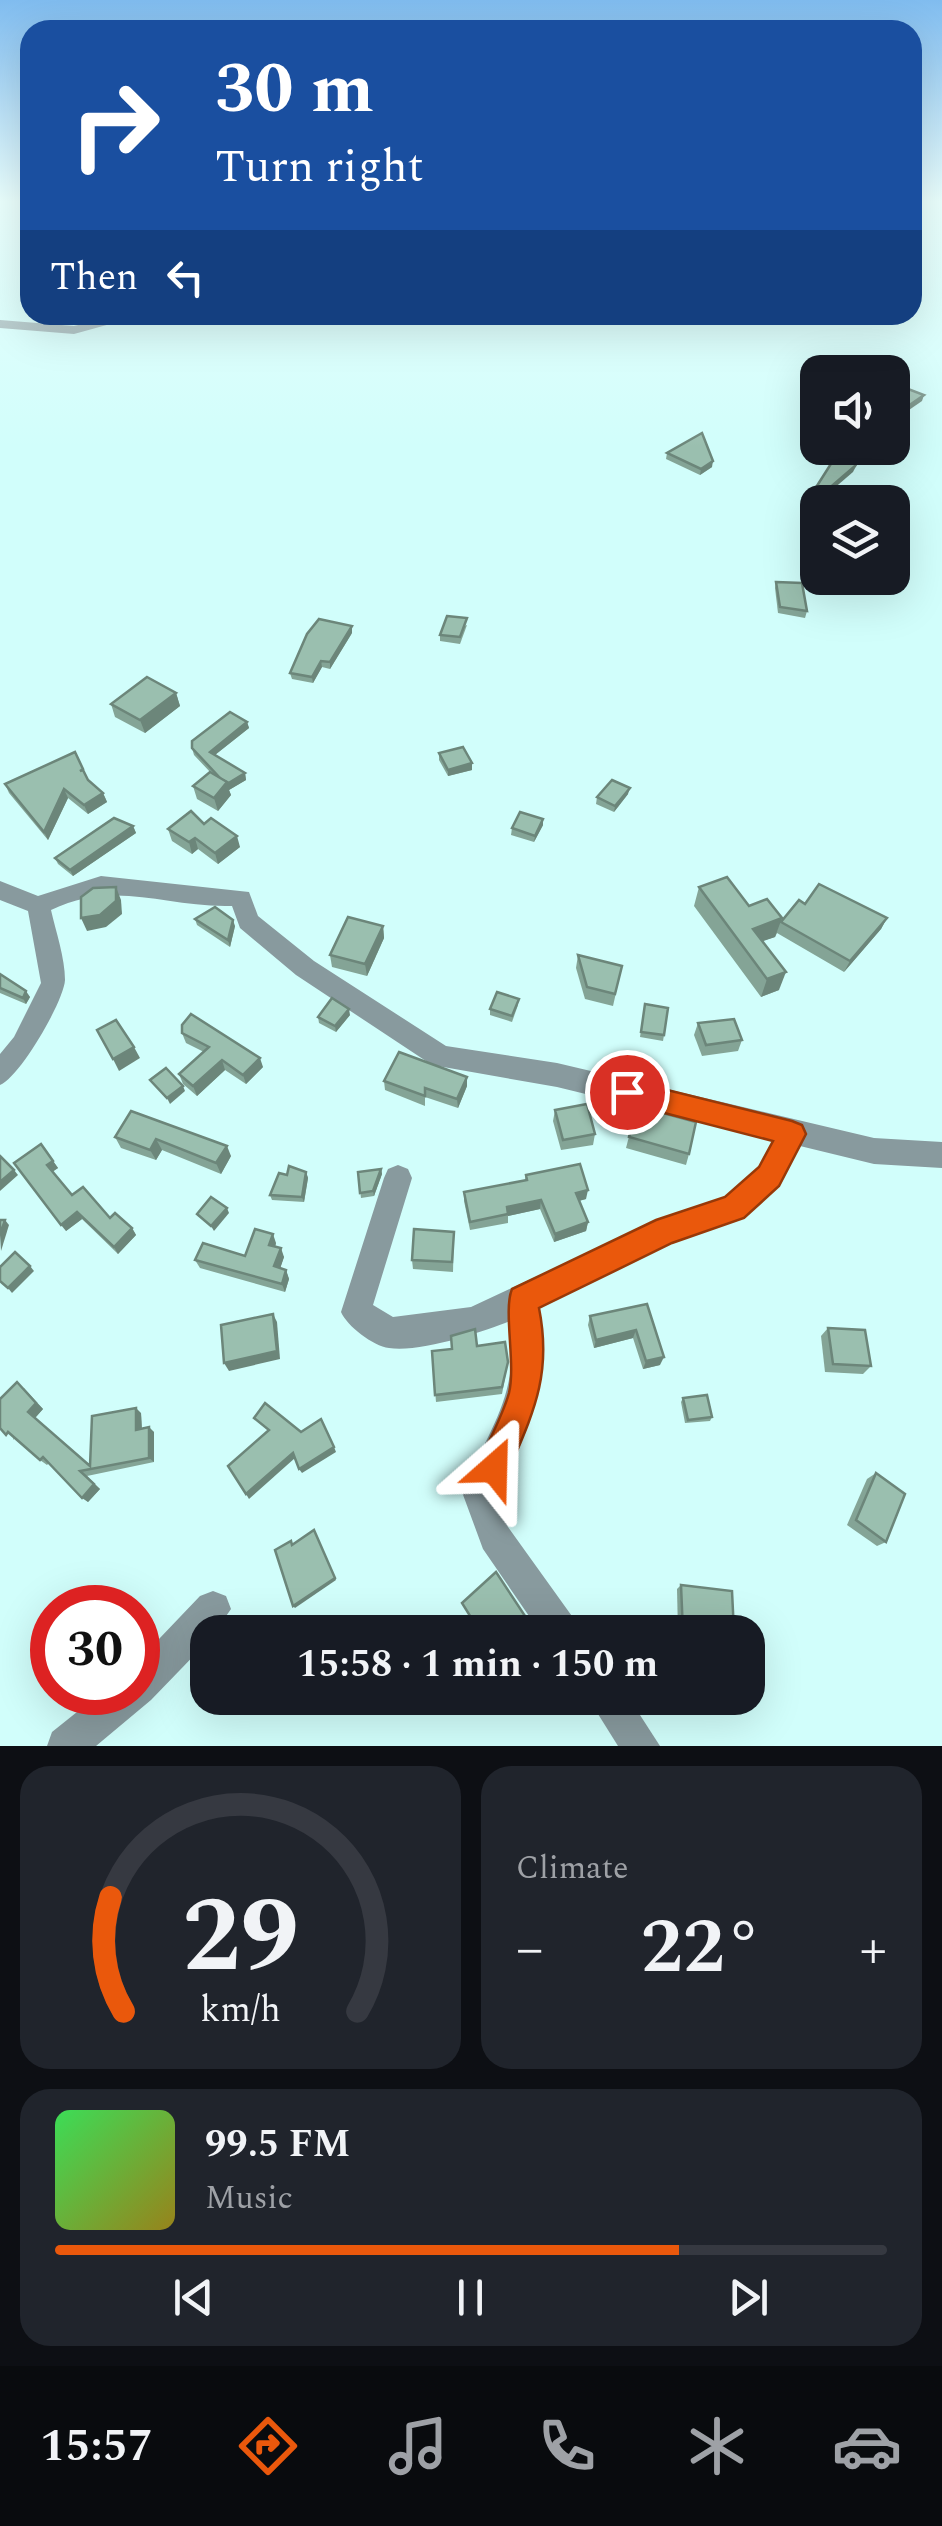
<!DOCTYPE html>
<html lang="en">
<head>
<meta charset="utf-8">
<style>
  :root { --surface:#171b24; --page:#20242c; --text:#f1f3f6; --muted:#9ea1a6; --line:#363941; --accent:#ea580c }
  body { margin:0; font-family:Spectral,serif; background:var(--page); color:var(--text); height:100vh; display:flex; flex-direction:column; font-size:38px; white-space:nowrap }
  * { box-sizing:border-box; margin:0 }
  p { font-size:32px; color:var(--muted) }
  .icon { flex:none; width:55px; height:55px; fill:none; stroke:currentColor; stroke-width:2; stroke-linecap:round; stroke-linejoin:round }
  .map { position:relative; height:1746px; overflow:hidden }
  .panel { display:flex; flex-direction:column; gap:20px; padding:20px; background:#0d0f14; flex:1 }
  .panel>* { flex:none }
  .banner { position:absolute; left:20px; top:20px; width:902px; height:305px; border-radius:30px; box-shadow:0 10px 40px #0002; background:#1a4fa0; color:#fff; overflow:hidden }
  .tools { position:absolute; left:800px; top:355px; display:grid; gap:20px }
  .tools a { display:grid; place-items:center; width:110px; height:110px; border-radius:20px; background:var(--surface); box-shadow:0 10px 40px #0002; font-size:50px }
  .speed { position:absolute; left:30px; top:1585px; display:flex; gap:20px; font-size:50px; font-weight:700; text-align:center }
  .speed>* { display:grid; place-content:center; width:130px; height:130px; border-radius:50%; background:var(--surface); box-shadow:0 10px 40px #0002; line-height:1 }
  .speed .limit { border:15px solid #d22; background:#fff; color:#111 }
  .pin { position:absolute; display:grid; place-items:center; width:85px; height:85px; color:#fff; margin:-42px; border:5px solid #fff; border-radius:50%; box-shadow:0 2px 10px #0007 }
  .me { position:absolute; width:110px; margin:-55px; rotate:25deg; stroke-linejoin:round; filter:drop-shadow(0 0 8px #0008) }
  .turn { display:flex; align-items:center; gap:35px; height:210px; padding:0 30px; font-size:45px }
  .turn .icon { width:130px; height:130px; stroke-width:2.5 }
  .turn b { display:block; font-size:70px; line-height:85px }
  .then { display:flex; align-items:center; height:95px; padding:0 30px; background:#0003; gap:20px; font-size:38px }
  .big { font-size:75px; font-weight:700; line-height:1.1 }
  .panel .tile { flex:1; display:flex; flex-direction:column; justify-content:center; gap:15px; min-width:0; padding:0 35px; border-radius:30px; background:var(--page) }
  .panel .dial { align-items:center; gap:0 }
  .dial svg { height:260px; overflow:visible; fill:none; stroke:var(--line); stroke-width:7; stroke-linecap:round; text-anchor:middle }
  .dial text { fill:var(--text); stroke:none }
  .song { display:flex; align-items:center; gap:30px }
  .cover { width:120px; height:120px; border-radius:15px; background:linear-gradient(135deg,hsl(130 70% 55%),hsl(50 70% 35%)) }
  .played { height:10px; border-radius:5px; background:linear-gradient(90deg,var(--accent) 75%,var(--line) 75%) }
  .keys { display:flex; justify-content:space-around; direction:ltr }
  .heat { display:flex; justify-content:space-between; align-items:center; font-size:55px; direction:ltr }
  .panel .tiles { flex:1; display:grid; gap:20px; grid-template-columns:1fr 1fr }
  .tile:last-child { grid-column:span 2 }
  .trip { position:absolute; left:190px; top:1615px; width:575px; height:100px; border-radius:30px; background:var(--surface); box-shadow:0 10px 40px #0002; font-weight:700; line-height:100px; text-align:center }
  .tab-bar { display:flex; height:160px; justify-content:space-around; align-items:center; background:#090b0e; color:var(--muted) }
  .tab-bar .icon { width:70px; height:70px }
  .tab-bar .on { color:var(--accent) }
  .tab-bar b { font-size:45px; color:var(--text) }
  .map>svg:first-child { display:block }
  .lines { fill:none; stroke-linecap:round; stroke-linejoin:round }
  .minor { fill:#889a9e; fill-rule:evenodd }
  .wall { fill:#84a496 }
  .shaded-wall { fill:#6c867a }
  .building { fill:#9abfaf; stroke:#6c867a; stroke-width:2.5 }
  .route { fill:#ea580c; stroke:#983908; stroke-width:2.5 }
</style>
</head>
<body>
<div class="map">
<svg width="942" height="1746" viewBox="0 0 942 1746">
  <rect width="100%" height="100%" fill="#d1fefb"/>
  <g class="lines">
    <g class="minor">
      <polygon points="121,315 143,315 74,334 0,328 0,320 74,326"/>
      <path d="M101,876L249,892L258,916L314,961L446,1046L557,1063L874,1138L942,1142V1168L874,1164L800,1146L779,1186L744,1218L672,1243L539,1308C549,1377 529,1434 496,1494L508,1527L574,1619L579,1632H540L483,1549L462,1492C489,1428 520,1396 510,1321C483,1332 419,1353 389,1348C373,1346 347,1326 341,1312L384,1178L388,1169L398,1165L408,1169L412,1178L373,1305L393,1317L471,1307L656,1221L725,1197L759,1168L774,1140L557,1087L432,1065L296,975L240,928L232,906C165,908 117,879 51,910C56,932 65,958 65,980C64,1001 20,1077 0,1085V1054L14,1037L41,983L28,911L0,900V881L38,896Z"/>
      <polygon points="213,1591 226,1596 231,1609 215,1632 208,1632 208,1641 151,1700 96,1746 47,1746 52,1732 102,1692 138,1692 138,1661 200,1596"/>
      <polygon points="588,1698 629,1698 660,1746 618,1746"/>
    </g>
  </g>
  <g class="wall">
    <polygon points="667,453 712,467 700,475 666,459"/>
    <polygon points="776,582 807,611 805,618 778,613 775,588"/>
    <polygon points="467,625 460,644 440,641 440,635"/>
    <polygon points="352,633 330,669 322,667 313,683 292,679 290,673"/>
    <polygon points="176,693 180,706 145,733 115,717 111,704"/>
    <polygon points="247,722 249,728 215,755 245,773 246,780 229,790 231,795 218,811 197,799 193,786 211,773 194,755 192,748"/>
    <polygon points="439,753 472,770 448,776 439,760"/>
    <polygon points="88,780 103,793 107,802 88,814 68,798 48,840 9,793 5,784"/>
    <polygon points="628,794 614,812 596,804 597,797"/>
    <polygon points="543,819 543,825 534,842 511,835 512,828"/>
    <polygon points="204,824 240,847 218,864 198,849 192,854 172,841 168,829"/>
    <polygon points="133,826 136,833 73,876 58,864 55,858"/>
    <polygon points="699,887 782,918 781,922 805,904 887,918 881,929 844,972 777,933 775,937 762,941 779,990 761,997 694,906"/>
    <polygon points="195,919 235,926 230,947 197,925"/>
    <polygon points="383,926 384,938 367,976 332,967 330,955"/>
    <polygon points="578,955 622,966 613,1006 585,999 576,968"/>
    <polygon points="0,974 30,997 26,1004 0,993"/>
    <polygon points="645,1004 664,1035 663,1041 640,1037"/>
    <polygon points="518,1005 512,1022 490,1015 490,1009"/>
    <polygon points="350,1015 336,1032 319,1023 318,1017"/>
    <polygon points="698,1023 742,1040 738,1051 702,1056 694,1035"/>
    <polygon points="182,1033 263,1067 246,1084 225,1070 197,1096 183,1084 179,1074 204,1052 186,1043"/>
    <polygon points="467,1077 467,1086 458,1108 425,1097 425,1106 385,1090 384,1081"/>
    <polygon points="637,1106 689,1154 686,1165 626,1148"/>
    <polygon points="555,1110 595,1134 593,1145 561,1150 553,1121"/>
    <polygon points="131,1111 231,1156 221,1174 162,1150 156,1160 121,1148 115,1137"/>
    <polygon points="41,1144 58,1168 52,1172 72,1195 110,1218 132,1228 136,1235 118,1254 82,1219 66,1231"/>
    <polygon points="381,1169 382,1174 374,1196 361,1198 358,1172"/>
    <polygon points="306,1172 308,1178 304,1202 272,1200 270,1195 287,1175"/>
    <polygon points="526,1175 586,1199 579,1201 588,1222 586,1231 554,1242 540,1209 508,1216 508,1223 470,1230 464,1201 464,1192 525,1180"/>
    <polygon points="454,1232 453,1272 413,1269 412,1260"/>
    <polygon points="276,1243 275,1247 284,1257 280,1268 286,1270 289,1279 285,1292 200,1268 195,1260 245,1256"/>
    <polygon points="647,1304 660,1365 643,1369 633,1338 594,1348 588,1325 590,1316"/>
    <polygon points="828,1328 871,1366 863,1374 825,1372 821,1336"/>
    <polygon points="477,1346 508,1362 502,1394 436,1402 432,1351"/>
    <polygon points="24,1388 43,1409 35,1418 90,1465 141,1413 142,1428 154,1432 154,1462 87,1476 100,1489 88,1502 49,1463 47,1465 40,1460 15,1438 13,1440"/>
    <polygon points="683,1398 712,1417 710,1421 685,1423 681,1402"/>
    <polygon points="876,1473 886,1542 877,1546 847,1525 867,1479"/>
    <polygon points="681,1585 734,1632 678,1632 677,1589"/>
  </g>
  <g class="shaded-wall">
    <polygon points="924,395 922,401 896,419 898,413"/>
    <polygon points="863,453 853,472 810,509 812,503"/>
    <polygon points="713,461 712,467 700,475 701,469"/>
    <polygon points="352,626 352,633 330,669 330,662"/>
    <polygon points="321,661 322,667 313,683 312,677"/>
    <polygon points="176,693 180,706 145,733 140,720"/>
    <polygon points="247,722 249,728 211,758 210,752"/>
    <polygon points="472,763 472,770 448,776 448,770"/>
    <polygon points="245,773 246,780 229,790 231,795 218,811 214,798 227,782"/>
    <polygon points="630,788 628,794 614,812 615,806"/>
    <polygon points="64,789 68,798 48,840 44,832"/>
    <polygon points="103,793 107,802 88,814 84,805"/>
    <polygon points="543,819 543,825 534,842 535,836"/>
    <polygon points="133,826 136,833 73,876 70,870"/>
    <polygon points="237,836 240,847 218,864 215,853"/>
    <polygon points="195,838 198,849 192,854 189,842"/>
    <polygon points="116,887 121,900 122,914 106,927 87,931 81,918"/>
    <polygon points="782,918 775,937 746,947 753,929"/>
    <polygon points="887,918 881,929 844,972 850,961"/>
    <polygon points="233,920 235,926 230,947 228,940"/>
    <polygon points="383,926 384,938 367,976 365,964"/>
    <polygon points="786,972 779,990 761,997 767,979"/>
    <polygon points="26,991 30,997 26,1004 23,998"/>
    <polygon points="349,1009 350,1015 336,1032 335,1026"/>
    <polygon points="134,1047 140,1058 119,1071 113,1059"/>
    <polygon points="260,1058 263,1067 246,1084 243,1075"/>
    <polygon points="222,1060 225,1070 197,1096 193,1086"/>
    <polygon points="467,1077 467,1086 458,1108 457,1099"/>
    <polygon points="183,1086 185,1091 170,1104 167,1098"/>
    <polygon points="156,1139 162,1150 156,1160 150,1150"/>
    <polygon points="227,1146 231,1156 221,1174 216,1163"/>
    <polygon points="53,1161 58,1168 52,1172 47,1165"/>
    <polygon points="381,1169 382,1174 374,1196 373,1191"/>
    <polygon points="14,1170 18,1175 0,1191 0,1182"/>
    <polygon points="306,1172 308,1178 304,1202 302,1197"/>
    <polygon points="588,1190 586,1199 574,1202 576,1193"/>
    <polygon points="541,1200 540,1209 508,1216 507,1207"/>
    <polygon points="227,1208 229,1213 214,1231 211,1226"/>
    <polygon points="77,1212 82,1219 66,1231 61,1225"/>
    <polygon points="5,1220 9,1225 1,1251 0,1235"/>
    <polygon points="588,1222 586,1231 554,1242 555,1234"/>
    <polygon points="132,1228 136,1235 118,1254 114,1247"/>
    <polygon points="273,1234 276,1243 273,1254 269,1245"/>
    <polygon points="281,1248 284,1257 278,1275 274,1266"/>
    <polygon points="30,1266 34,1271 12,1293 8,1288"/>
    <polygon points="286,1270 289,1279 285,1292 282,1284"/>
    <polygon points="273,1314 277,1322 280,1359 229,1371 224,1363"/>
    <polygon points="636,1330 633,1338 594,1348 596,1340"/>
    <polygon points="664,1357 660,1365 643,1369 646,1361"/>
    <polygon points="17,1382 43,1409 35,1418 96,1470 28,1412"/>
    <polygon points="136,1408 141,1413 142,1435 136,1430"/>
    <polygon points="149,1427 154,1432 154,1462 149,1458"/>
    <polygon points="334,1447 336,1452 302,1473 299,1469"/>
    <polygon points="293,1453 295,1458 249,1499 246,1494"/>
    <polygon points="80,1471 100,1489 88,1502 82,1498"/>
    <polygon points="315,1533 336,1580 295,1608 293,1606"/>
  </g>
  <g class="building">
    <polygon points="895,384 924,395 898,413 892,411 892,385"/>
    <polygon points="702,433 713,461 701,469 667,453"/>
    <polygon points="841,448 863,453 855,466 812,503 808,500"/>
    <polygon points="776,582 802,583 807,611 780,607"/>
    <polygon points="447,616 467,618 460,637 440,635"/>
    <polygon points="319,619 352,626 330,662 321,661 312,677 290,673 307,634"/>
    <polygon points="147,677 176,693 140,720 111,704"/>
    <polygon points="230,712 247,722 210,752 245,773 227,784 227,782 221,779 192,748 192,741"/>
    <polygon points="463,747 472,763 448,770 439,753"/>
    <polygon points="75,752 83,769 80,771 83,770 88,780 103,793 84,805 64,789 44,832 5,784"/>
    <polygon points="210,772 227,782 214,798 193,786"/>
    <polygon points="612,780 630,788 615,806 597,797"/>
    <polygon points="191,811 204,824 211,818 237,836 215,853 195,838 189,842 168,829"/>
    <polygon points="520,812 543,819 535,836 512,828"/>
    <polygon points="114,818 133,826 70,870 55,858"/>
    <polygon points="727,877 749,906 767,899 782,918 753,929 786,972 767,979 699,887"/>
    <polygon points="819,884 887,918 850,961 781,922 799,900 805,904"/>
    <polygon points="116,887 116,901 100,915 81,918 81,897 93,888"/>
    <polygon points="215,907 233,920 228,940 195,919"/>
    <polygon points="348,917 383,926 365,964 330,955"/>
    <polygon points="578,955 622,966 615,994 587,987"/>
    <polygon points="0,974 26,991 23,998 0,988"/>
    <polygon points="497,992 519,999 512,1016 490,1009"/>
    <polygon points="332,998 349,1009 335,1026 318,1017"/>
    <polygon points="645,1004 668,1008 664,1035 641,1032"/>
    <polygon points="191,1014 260,1058 243,1075 222,1060 193,1086 179,1074 209,1047 182,1033 182,1025"/>
    <polygon points="734,1019 742,1040 706,1045 698,1023"/>
    <polygon points="116,1020 134,1047 113,1059 97,1030"/>
    <polygon points="399,1052 467,1077 457,1099 425,1088 425,1096 384,1081"/>
    <polygon points="166,1068 183,1086 167,1098 150,1080"/>
    <polygon points="587,1104 595,1134 563,1140 555,1110"/>
    <polygon points="637,1106 696,1122 689,1154 629,1137"/>
    <polygon points="131,1111 227,1146 216,1163 156,1139 150,1150 115,1137"/>
    <polygon points="41,1144 53,1161 47,1165 72,1195 83,1187 110,1218 115,1213 132,1228 114,1247 77,1212 61,1225 14,1163"/>
    <polygon points="0,1156 14,1170 0,1182"/>
    <polygon points="580,1164 588,1190 576,1193 588,1222 555,1234 541,1200 507,1207 508,1214 470,1222 464,1192 527,1180 526,1175"/>
    <polygon points="289,1166 306,1172 302,1197 270,1195 279,1173 287,1175"/>
    <polygon points="381,1169 373,1191 360,1193 358,1172"/>
    <polygon points="211,1197 227,1208 211,1226 197,1214"/>
    <polygon points="0,1220 5,1220 0,1235"/>
    <polygon points="255,1229 273,1234 269,1245 281,1248 274,1266 286,1270 282,1284 195,1260 203,1243 245,1256"/>
    <polygon points="414,1229 454,1232 452,1262 412,1260"/>
    <polygon points="15,1252 30,1266 8,1288 0,1281 0,1267"/>
    <polygon points="647,1304 664,1357 646,1361 636,1330 596,1340 590,1316"/>
    <polygon points="273,1314 277,1351 224,1363 221,1325"/>
    <polygon points="828,1328 865,1330 871,1366 833,1364"/>
    <polygon points="475,1329 477,1346 505,1342 508,1362 502,1387 435,1395 432,1351 452,1349 451,1336"/>
    <polygon points="17,1382 36,1403 28,1412 90,1466 92,1416 136,1408 136,1430 149,1427 149,1458 80,1471 94,1484 82,1498 43,1457 40,1460 8,1432 6,1435 0,1428 0,1399"/>
    <polygon points="707,1395 712,1417 688,1420 683,1398"/>
    <polygon points="265,1403 301,1432 321,1419 334,1447 299,1469 293,1453 246,1494 228,1466 269,1430 254,1418"/>
    <polygon points="876,1473 905,1494 886,1542 856,1520"/>
    <polygon points="314,1530 335,1578 293,1606 275,1550 291,1541 292,1545"/>
    <polygon points="496,1572 527,1619 513,1632 480,1632 462,1603"/>
    <polygon points="681,1585 732,1591 734,1632 683,1632"/>
  </g>
  <linearGradient id="sky" x2="0" y2="1"><stop stop-color="#80bcef"/><stop offset="0.45" stop-color="#eafffd"/><stop offset="1" stop-color="#eafffd" stop-opacity="0"/></linearGradient>
  <rect width="942" height="447" fill="url(#sky)"/>
  <path class="route" d="M627,1080L792,1121L802,1125L806,1134L779,1186L744,1218L672,1243L539,1308C553,1378 531,1417 505,1479L494,1484L482,1479L477,1468C487,1443 502,1418 509,1393C516,1364 503,1310 512,1289L656,1220L725,1197L759,1167L773,1141L618,1101L614,1092L618,1083Z"/>
</svg>
<div class="tools">
<a><svg class="icon" aria-label="sound" viewBox="0 0 24 24"><path d="M4 9h4l5-4v14l-5-4H4zM17 9q2 3 0 6"/></svg></a>
<a><svg class="icon" aria-label="layers" viewBox="0 0 24 24"><path d="M12 4l9 5-9 5-9-5zM3 14l9 5 9-5"/></svg></a>
</div>
<div class="speed"><div class="limit">30</div></div>
<div class="pin" style="left:627px;top:1092px;background:#d93025"><svg class="icon" aria-label="arrive" viewBox="0 0 24 24"><path d="M6 21V4h12l-3 4 3 4H6"/></svg></div>
<svg class="me" style="left:494px;top:1468px" viewBox="-20 -20 40 40"><path d="M0-17L14 15 0 8-14 15z" fill="#ea580c" stroke="#fff" stroke-width="4"/></svg>
<div class="trip">15:58 · 1 min · 150 m</div>
<div class="banner">
<div class="turn"><svg class="icon" aria-label="right" viewBox="0 0 24 24"><path d="M7 20v-9h11M14 6l5 5-5 5"/></svg><div><b>30 m</b>Turn right</div></div>
<div class="then">Then<svg class="icon" aria-label="left" viewBox="0 0 24 24"><path d="M17 20v-9H6M10 6l-5 5 5 5"/></svg></div>
</div>
</div>
<section class="panel">
<div class="tiles">
<div class="tile dial"><svg viewBox="0 0 100 80">
<path d="M14 69A42 42 0 1 1 86 69"/>
<path d="M14 69A42 42 0 0 1 10 34" stroke="#ea580c"/>
<text x="50" y="56" font-size="32" font-weight="700">29</text>
<text x="50" y="72" font-size="11">km/h</text>
</svg></div>
<div class="tile"><p>Climate</p>
<div class="heat"><a>−</a><b class="big">22°</b><a>+</a></div>
</div>
<div class="tile">
<div class="song"><i class="cover"></i><div><b>99.5 FM</b><p>Music</p></div></div>
<div class="played"></div>
<div class="keys"><svg class="icon" aria-label="previous" viewBox="0 0 24 24"><path d="M18 5L8 12l10 7zM5 5v14"/></svg><svg class="icon" aria-label="pause" viewBox="0 0 24 24"><path d="M8 5v14M16 5v14"/></svg><svg class="icon" aria-label="next" viewBox="0 0 24 24"><path d="M6 5l10 7-10 7zM19 5v14"/></svg></div>
</div>
</div>
</section>
<nav class="tab-bar">
<b>15:57</b>
<svg class="icon on" aria-label="directions" viewBox="0 0 24 24"><path d="M12 3l9 9-9 9-9-9zM9 14v-3h6M13 9l2 2-2 2"/></svg>
<svg class="icon" aria-label="music" viewBox="0 0 24 24"><path d="M9 18V5l10-2v13"/><circle cx="6" cy="18" r="3"/><circle cx="16" cy="16" r="3"/></svg>
<svg class="icon" aria-label="phone" viewBox="0 0 24 24"><path d="M5 4h4l2 5-3 2q2 4 5 5l2-3 5 2v4C11 20 4 13 5 4z"/></svg>
<svg class="icon" aria-label="climate" viewBox="0 0 24 24"><path d="M12 3v18M4 7l16 10M4 17L20 7"/></svg>
<svg class="icon" aria-label="car" viewBox="0 0 24 24"><path d="M5 17H2v-5l4-1 3-4h7l3 4 3 1v5h-3M9 17h6M6 11h13"/><circle cx="7" cy="17" r="2"/><circle cx="17" cy="17" r="2"/></svg>
</nav>
</body>
</html>
